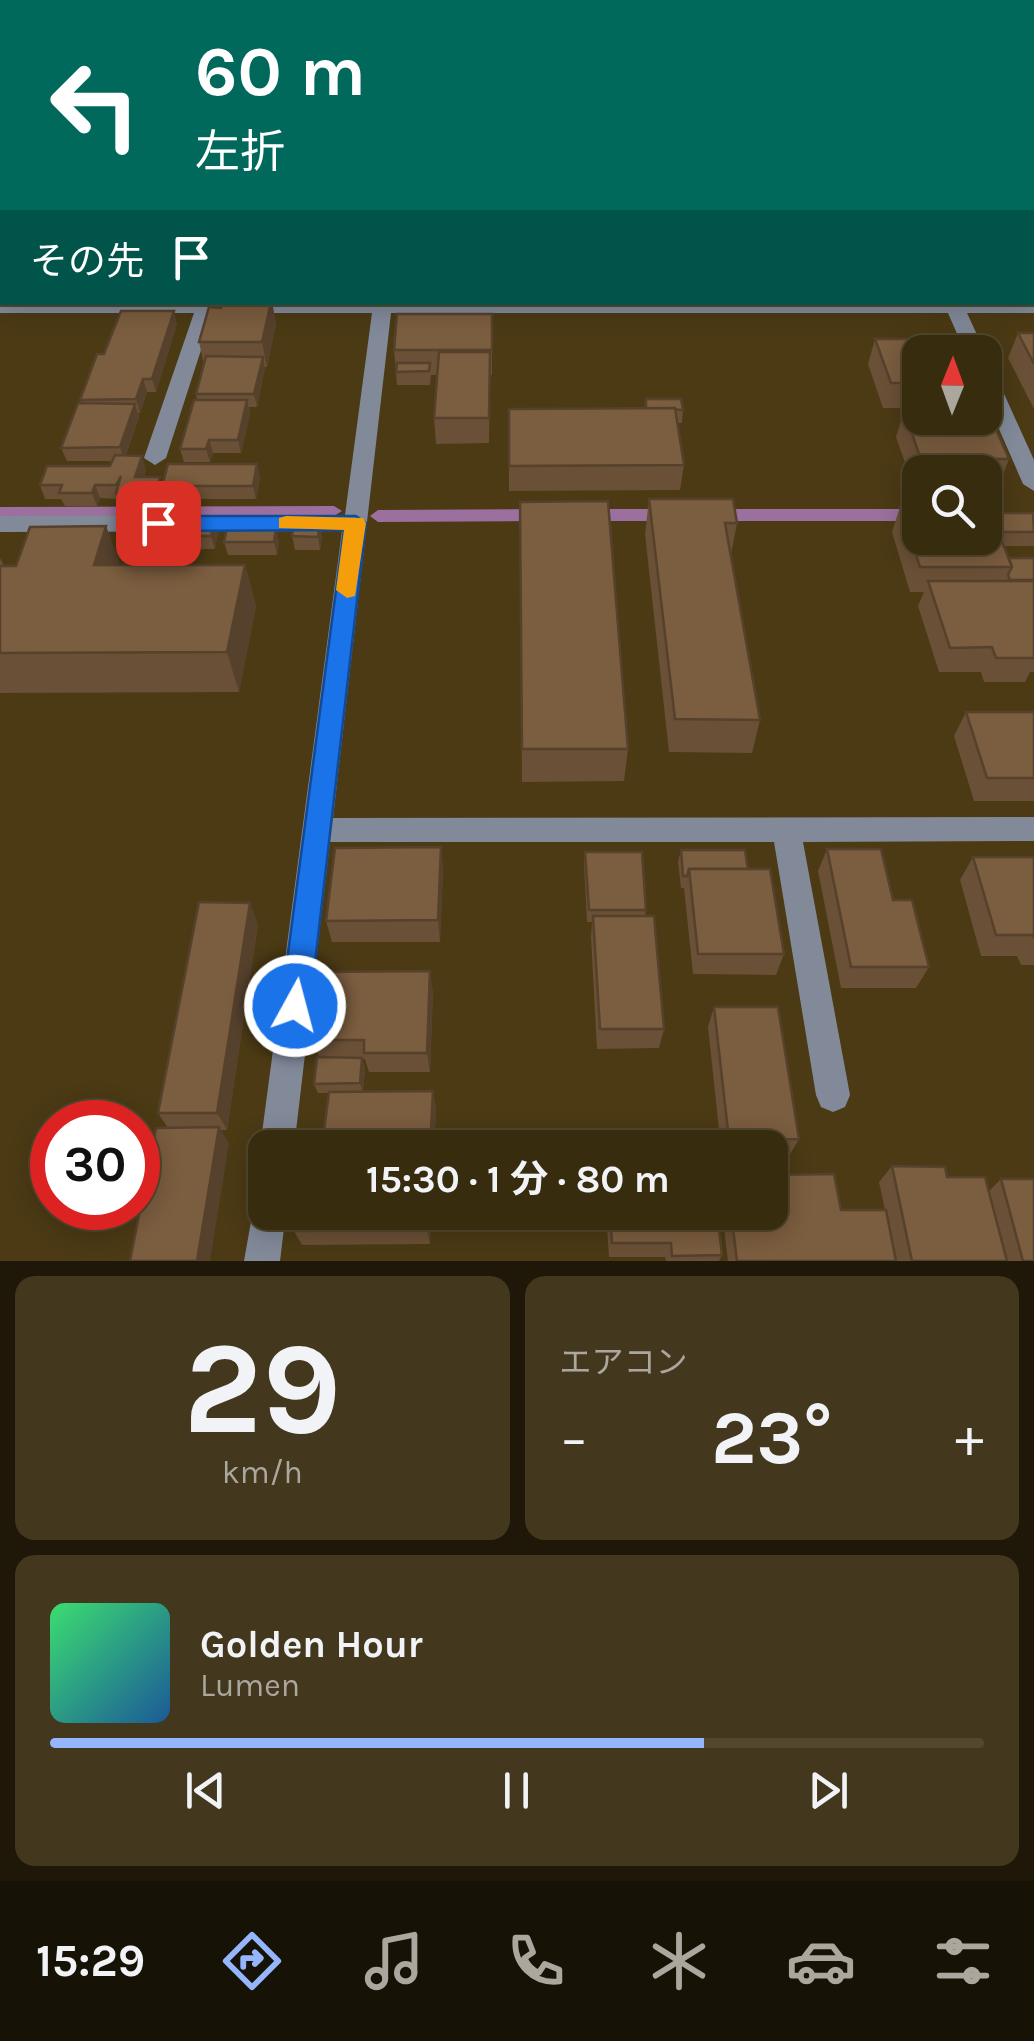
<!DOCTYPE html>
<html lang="ja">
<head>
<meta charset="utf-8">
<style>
  :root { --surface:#382c0f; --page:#43381d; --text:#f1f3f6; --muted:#aba79e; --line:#52482f; --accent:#95b6fd }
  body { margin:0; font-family:Karla,"Noto Sans JP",sans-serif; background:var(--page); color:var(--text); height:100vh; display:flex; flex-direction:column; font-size:38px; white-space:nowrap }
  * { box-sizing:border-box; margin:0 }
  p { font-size:32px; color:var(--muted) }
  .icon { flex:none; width:55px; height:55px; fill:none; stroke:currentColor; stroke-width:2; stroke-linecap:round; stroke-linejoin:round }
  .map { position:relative; height:1261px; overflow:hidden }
  .side { display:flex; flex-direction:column; gap:15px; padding:15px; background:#1f1808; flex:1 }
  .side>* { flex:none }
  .banner { position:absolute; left:0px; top:0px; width:1035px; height:305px; box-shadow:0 5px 25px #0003,0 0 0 2px var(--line); background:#00695c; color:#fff; overflow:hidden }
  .needle { width:65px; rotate:1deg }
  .fabs { position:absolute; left:902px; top:335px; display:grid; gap:20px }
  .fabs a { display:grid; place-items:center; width:100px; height:100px; border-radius:20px; background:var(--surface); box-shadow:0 5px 25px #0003,0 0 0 2px var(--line); font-size:50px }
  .speed { position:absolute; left:30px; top:1100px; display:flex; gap:20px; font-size:50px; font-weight:700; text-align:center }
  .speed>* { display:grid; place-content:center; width:130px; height:130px; border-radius:50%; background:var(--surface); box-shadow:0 5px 25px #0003,0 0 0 2px var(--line); line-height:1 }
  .speed .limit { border:15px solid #d22; background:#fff; color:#111 }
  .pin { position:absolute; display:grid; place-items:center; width:85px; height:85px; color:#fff; margin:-42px; border-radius:20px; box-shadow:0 5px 15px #0006 }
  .me { position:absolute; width:110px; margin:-55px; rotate:7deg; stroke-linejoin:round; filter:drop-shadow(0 0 8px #0008) }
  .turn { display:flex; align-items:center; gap:35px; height:210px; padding:0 30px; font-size:45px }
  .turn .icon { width:130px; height:130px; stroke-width:2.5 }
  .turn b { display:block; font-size:70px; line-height:85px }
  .then { display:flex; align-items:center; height:95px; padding:0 30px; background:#0003; gap:20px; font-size:38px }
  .big { font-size:75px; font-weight:700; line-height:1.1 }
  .side .widget { flex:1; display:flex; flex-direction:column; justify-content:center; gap:15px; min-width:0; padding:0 35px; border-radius:20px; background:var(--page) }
  .side .dial { align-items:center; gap:0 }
  .dial b { font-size:130px; line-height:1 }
  .song { display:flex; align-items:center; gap:30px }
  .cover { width:120px; height:120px; border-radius:15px; background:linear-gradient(135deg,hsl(140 70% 55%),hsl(210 70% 35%)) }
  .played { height:10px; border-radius:5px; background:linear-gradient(90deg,var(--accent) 70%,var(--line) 70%) }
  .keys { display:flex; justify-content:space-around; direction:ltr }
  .heat { display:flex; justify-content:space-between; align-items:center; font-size:55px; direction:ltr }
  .side .tiles { flex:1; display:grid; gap:15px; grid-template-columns:1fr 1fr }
  .widget:last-child { grid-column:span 2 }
  .trip { position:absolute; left:248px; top:1130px; width:540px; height:100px; border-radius:20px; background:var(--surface); box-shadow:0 5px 25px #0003,0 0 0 2px var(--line); font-weight:700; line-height:100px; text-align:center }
  .dock { display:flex; height:160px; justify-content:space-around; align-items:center; background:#161206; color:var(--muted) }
  .dock .icon { width:70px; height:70px }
  .dock .current { color:var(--accent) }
  .dock b { font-size:45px; color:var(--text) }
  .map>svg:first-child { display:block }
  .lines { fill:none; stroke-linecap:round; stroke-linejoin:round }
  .stream { fill:#9b709e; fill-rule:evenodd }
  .minor { fill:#828a9a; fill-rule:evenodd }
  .wall { fill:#6a5036 }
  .shaded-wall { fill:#56412c }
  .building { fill:#7b5d3f; stroke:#56412c; stroke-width:2.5 }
  .route { fill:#1a73e8; stroke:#114b97; stroke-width:2.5 }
  .slow { fill:#f59e0b }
</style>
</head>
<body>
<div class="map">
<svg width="1034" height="1261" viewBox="0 0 1034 1261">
  <rect width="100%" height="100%" fill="#4b3a14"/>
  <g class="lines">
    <g class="stream">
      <polygon points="334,506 342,511 334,516 0,517 0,507"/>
      <polygon points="540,509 548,515 540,521 378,522 370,516 378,510"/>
      <polygon points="586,509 670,509 678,515 670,521 586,521 578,515"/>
      <polygon points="716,509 920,509 920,521 716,521 708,515"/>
    </g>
    <g class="minor">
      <polygon points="432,0 449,0 451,2 434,2"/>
      <polygon points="721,0 735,0 736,2 723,2"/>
      <rect x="0" y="62" width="2" height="8"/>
      <polygon points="2,146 2,160 0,161 0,147"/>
      <polygon points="0,301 1034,301 1034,313 967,313 985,352 965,352 948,313 391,313 333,818 1034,817 1034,841 803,842 850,1095 845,1107 833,1112 821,1107 816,1095 774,842 330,842 294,1148 265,1148 265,1160 260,1148 342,531 0,532 0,516 345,515 372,313 213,313 166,458 155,465 144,458 194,313 0,313"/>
      <polygon points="985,368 995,374 1034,460 1034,491 1023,484 985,397"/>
      <polygon points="265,1195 265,1212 286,1212 280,1261 244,1261 255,1199"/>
    </g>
  </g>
  <g class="wall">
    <polygon points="0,0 320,0 320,2 2,2 2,46 0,46"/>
    <polygon points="749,0 967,0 969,2 750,2"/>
    <polygon points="987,0 1034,0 1034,79 1032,79 1032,2 988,2"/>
    <rect x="1032" y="79" width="2" height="45"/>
    <polygon points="222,302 272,302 276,324 267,367 265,367 257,407 249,407 250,414 241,453 213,453 210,462 184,462 180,449 197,400 196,394 204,365 199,342 221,308"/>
    <polygon points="492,314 492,375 490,375 489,443 436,444 434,418 437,375 431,375 430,385 397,385 394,350"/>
    <polygon points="177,324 156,392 147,392 140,413 138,413 139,417 126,455 146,469 144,477 162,485 257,464 260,478 256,499 166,499 163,491 159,506 121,506 118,499 100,498 97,506 65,506 61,499 45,499 40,485 110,466 112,461 67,461 61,448 82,404 80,400 104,354"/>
    <polygon points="1018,333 1034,333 1034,409 1008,358"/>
    <polygon points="875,339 916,348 920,352 920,408 883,408 868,364"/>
    <polygon points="985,377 991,392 985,409"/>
    <polygon points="646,399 683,410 682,423 677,423 684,465 680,490 509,491 509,409 645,408"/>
    <polygon points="904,411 1009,459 999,485 985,485 985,472 920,472 920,494 916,494 896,437"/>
    <polygon points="649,499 737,523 731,554 760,720 752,753 669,752 645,534"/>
    <polygon points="520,502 628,749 624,781 522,782"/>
    <polygon points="900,507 1034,515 1034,546 1004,546 1009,558 1034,558 1034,672 1030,672 1025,682 984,682 981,672 939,672 918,606 924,592 910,592 892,532"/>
    <polygon points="159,521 163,532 218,533 215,549 166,549 162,539 159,549 139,549 134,536"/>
    <polygon points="106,526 120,565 245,565 256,606 239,692 0,693 0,558 4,566 16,566"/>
    <polygon points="292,536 322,536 320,550 295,550"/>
    <polygon points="279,541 277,555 228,555 224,542"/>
    <polygon points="966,712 1034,712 1034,801 974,801 954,736"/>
    <polygon points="441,847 443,870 440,942 332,942 326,921"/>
    <polygon points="827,849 893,900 929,967 916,988 841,988 818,871"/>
    <polygon points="681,850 748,869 784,954 776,975 693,974 684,888 681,888 678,862"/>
    <polygon points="585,852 646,910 645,916 664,1029 659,1048 597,1049 591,937 592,922 587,922 584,864"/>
    <polygon points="973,857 1034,857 1034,965 1021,965 1017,956 981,956 960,880"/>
    <polygon points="258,924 227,1130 220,1130 229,1144 168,1128 158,1113"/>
    <polygon points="433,991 430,1072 369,1072 365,1059 362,1059 365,1068 363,1092 433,1091 436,1109 434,1148 302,1148 322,1147 329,1093 318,1093 314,1084 319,1057 313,1040"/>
    <polygon points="714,1007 799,1139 789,1156 770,1156 770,1148 721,1148 708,1027"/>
    <polygon points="892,1166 947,1177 989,1191 1001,1179 1034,1261 728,1261 722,1212 885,1210 879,1182"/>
    <polygon points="431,1212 430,1244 302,1245 294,1231"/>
    <polygon points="606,1212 717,1212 722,1255 719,1261 666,1261 665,1257 609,1257"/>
  </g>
  <g class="shaded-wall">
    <polygon points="2,207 2,243 0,247 0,210"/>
    <polygon points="271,302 272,302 276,324 267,367 262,342"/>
    <polygon points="174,311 177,324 156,392 152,379"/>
    <polygon points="263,357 265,370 257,407 254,394"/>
    <polygon points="143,379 147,392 140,413 136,399"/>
    <polygon points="247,400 250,414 241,453 238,440"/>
    <polygon points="135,404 139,417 124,461 120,447"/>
    <polygon points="209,440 213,453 210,462 206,449"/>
    <polygon points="142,456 146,469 139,490 135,477"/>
    <polygon points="257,464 260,478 256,499 253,486"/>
    <polygon points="160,477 163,491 159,506 155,493"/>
    <polygon points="95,485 100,498 97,506 92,493"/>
    <polygon points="215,520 218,533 215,549 211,536"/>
    <polygon points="159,521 164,534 161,536 162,539 159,549 155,535"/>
    <polygon points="320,522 322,536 320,550 318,537"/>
    <polygon points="106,526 121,567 94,565"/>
    <polygon points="276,528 279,541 277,555 274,542"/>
    <polygon points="245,565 256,606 239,692 227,652"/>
    <polygon points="441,847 443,870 440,942 438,920"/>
    <polygon points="250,903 258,924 227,1130 217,1113"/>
    <polygon points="430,971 433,991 430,1072 427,1053"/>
    <polygon points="362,1058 365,1068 363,1093 360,1083"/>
    <polygon points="433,1091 436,1109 434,1148 430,1148"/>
    <polygon points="219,1127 229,1144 210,1261 197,1261"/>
    <polygon points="427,1212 431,1212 430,1244 427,1230"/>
  </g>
  <g class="building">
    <polygon points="0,0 313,0 313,2 2,2 2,10 0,10"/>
    <polygon points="630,0 694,0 695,2 630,2"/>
    <polygon points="769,0 871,0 873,2 770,2"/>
    <polygon points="896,0 967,0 969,2 897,2"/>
    <polygon points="1016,0 1034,0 1034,20 1032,18 1032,2 1019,2"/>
    <rect x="0" y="160" width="2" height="25"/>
    <polygon points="0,189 2,189 2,207 0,210"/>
    <polygon points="222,302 271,302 262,342 199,342 209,307 221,308"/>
    <polygon points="121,311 174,311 152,379 143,379 136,399 80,400 97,354 104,354"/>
    <polygon points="397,314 492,314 492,350 394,350"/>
    <polygon points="1018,333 1034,333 1034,364"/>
    <polygon points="875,339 912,339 916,348 972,348 974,352 920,352 920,383 891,383"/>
    <polygon points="439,352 490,352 489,418 434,418"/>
    <polygon points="206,356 263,357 254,394 196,394"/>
    <polygon points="397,363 430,363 429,371 396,372"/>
    <polygon points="985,377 991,392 985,392"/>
    <polygon points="646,399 681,399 683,410 646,408"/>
    <polygon points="194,400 247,400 238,440 209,440 206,449 180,449"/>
    <polygon points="78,403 135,404 120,447 61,448"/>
    <polygon points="675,408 684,465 509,466 509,409"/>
    <polygon points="904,411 920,411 920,418 985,418 985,411 988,411 1009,459 969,459 972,468 924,468"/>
    <polygon points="115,455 142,456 135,477 160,477 155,493 116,493 121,476 116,485 95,485 92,493 59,493 62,485 40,485 47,466 110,466"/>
    <polygon points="168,464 257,464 253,486 162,486"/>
    <polygon points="649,499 733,499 737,523 725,523 760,720 675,719"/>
    <polygon points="608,501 628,749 522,749 520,502"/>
    <polygon points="985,506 988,506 1012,567 920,567 900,507 920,507 920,538 985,538"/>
    <polygon points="991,513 1033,513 1034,532 999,532"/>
    <polygon points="166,520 215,520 211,536 161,536"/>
    <polygon points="138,521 159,521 155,535 134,536"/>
    <polygon points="294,522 320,522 318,537 292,536"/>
    <polygon points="106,526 94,565 245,565 227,652 0,653 0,566 16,566 30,527"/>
    <polygon points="227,528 276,528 274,542 224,542"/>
    <polygon points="1009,558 1034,558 1034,580 1010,580 1008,575 1012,567"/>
    <polygon points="928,581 1034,581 1034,658 996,658 992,647 950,648"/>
    <polygon points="966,712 1034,712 1034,778 987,778"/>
    <polygon points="441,847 438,920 326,921 335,848"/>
    <polygon points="827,849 881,849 893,900 912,900 929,967 851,967"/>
    <polygon points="681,850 745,850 748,869 689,869 687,876 683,876"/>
    <polygon points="585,852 642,852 646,910 589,910"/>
    <polygon points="973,857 1034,857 1034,938 1033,935 996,935"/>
    <polygon points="689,869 770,869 784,954 698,954"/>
    <polygon points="199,902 250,903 217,1113 158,1113"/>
    <polygon points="593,916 654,916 664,1029 600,1029"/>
    <polygon points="430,971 427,1053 364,1053 364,1040 313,1040 322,972"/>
    <polygon points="714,1007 778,1007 799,1139 729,1140"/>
    <polygon points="317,1057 362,1058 360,1083 314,1084"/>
    <polygon points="433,1091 430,1148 302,1148 322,1147 329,1092"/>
    <polygon points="219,1127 197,1261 130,1261 156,1128"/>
    <polygon points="686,1131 687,1148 607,1148 606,1132"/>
    <polygon points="892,1166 945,1167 947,1177 985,1177 1007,1261 912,1261"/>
    <polygon points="834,1174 841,1210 886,1210 896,1261 737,1261 731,1212 770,1212 770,1175"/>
    <polygon points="1001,1179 1034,1179 1034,1261 1023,1261"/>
    <polygon points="296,1212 427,1212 427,1230 294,1231"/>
    <polygon points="610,1212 717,1212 722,1255 672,1256 671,1243 612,1243"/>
  </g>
  <polygon class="route" points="158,516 356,516 366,523 310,1006 306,1016 295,1020 285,1016 281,1006 344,530 158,531 148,523"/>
  <polygon class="slow" points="286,516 363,518 366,523 355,596 347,598 336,590 344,530 279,528 279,518"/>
</svg>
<div class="fabs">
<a><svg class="needle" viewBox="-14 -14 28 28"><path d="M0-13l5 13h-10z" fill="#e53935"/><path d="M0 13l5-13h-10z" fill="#aba79e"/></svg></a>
<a><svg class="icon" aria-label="search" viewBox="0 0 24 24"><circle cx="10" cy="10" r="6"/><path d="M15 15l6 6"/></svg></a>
</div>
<div class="speed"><div class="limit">30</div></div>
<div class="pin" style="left:158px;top:523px;background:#d93025"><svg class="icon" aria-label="arrive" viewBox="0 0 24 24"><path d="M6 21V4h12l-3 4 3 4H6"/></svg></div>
<svg class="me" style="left:295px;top:1006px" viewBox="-20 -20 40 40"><circle r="17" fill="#1a73e8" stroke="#fff" stroke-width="3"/><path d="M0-11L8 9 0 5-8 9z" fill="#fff"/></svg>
<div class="trip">15:30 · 1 分 · 80 m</div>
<div class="banner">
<div class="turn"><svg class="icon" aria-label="left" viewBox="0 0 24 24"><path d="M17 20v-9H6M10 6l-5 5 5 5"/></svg><div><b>60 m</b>左折</div></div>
<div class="then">その先<svg class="icon" aria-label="arrive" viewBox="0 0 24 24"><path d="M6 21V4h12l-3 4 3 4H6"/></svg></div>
</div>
</div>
<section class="side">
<div class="tiles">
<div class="widget dial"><b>29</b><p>km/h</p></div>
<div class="widget"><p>エアコン</p>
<div class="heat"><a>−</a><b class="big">23°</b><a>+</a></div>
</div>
<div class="widget">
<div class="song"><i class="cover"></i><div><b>Golden Hour</b><p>Lumen</p></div></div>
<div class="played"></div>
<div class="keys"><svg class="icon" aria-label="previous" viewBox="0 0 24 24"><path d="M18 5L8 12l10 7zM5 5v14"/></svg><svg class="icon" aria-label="pause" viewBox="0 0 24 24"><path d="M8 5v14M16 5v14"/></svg><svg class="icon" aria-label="next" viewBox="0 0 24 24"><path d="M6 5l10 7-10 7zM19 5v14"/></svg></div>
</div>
</div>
</section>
<nav class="dock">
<b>15:29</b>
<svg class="icon current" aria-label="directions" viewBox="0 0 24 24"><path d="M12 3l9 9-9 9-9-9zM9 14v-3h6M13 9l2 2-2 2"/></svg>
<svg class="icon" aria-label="music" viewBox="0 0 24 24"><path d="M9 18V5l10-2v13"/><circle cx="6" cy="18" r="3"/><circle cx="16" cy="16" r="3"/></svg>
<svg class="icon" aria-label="phone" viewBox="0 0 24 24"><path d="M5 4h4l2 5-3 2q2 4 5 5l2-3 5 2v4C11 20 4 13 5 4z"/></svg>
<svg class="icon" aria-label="climate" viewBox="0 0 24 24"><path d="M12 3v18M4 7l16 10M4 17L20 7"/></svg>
<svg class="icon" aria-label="car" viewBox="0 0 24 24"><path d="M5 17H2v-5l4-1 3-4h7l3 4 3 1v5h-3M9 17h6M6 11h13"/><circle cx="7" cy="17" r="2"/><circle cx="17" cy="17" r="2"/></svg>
<svg class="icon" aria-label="filters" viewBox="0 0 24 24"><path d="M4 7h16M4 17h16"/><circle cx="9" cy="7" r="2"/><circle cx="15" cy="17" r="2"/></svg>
</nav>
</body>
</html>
